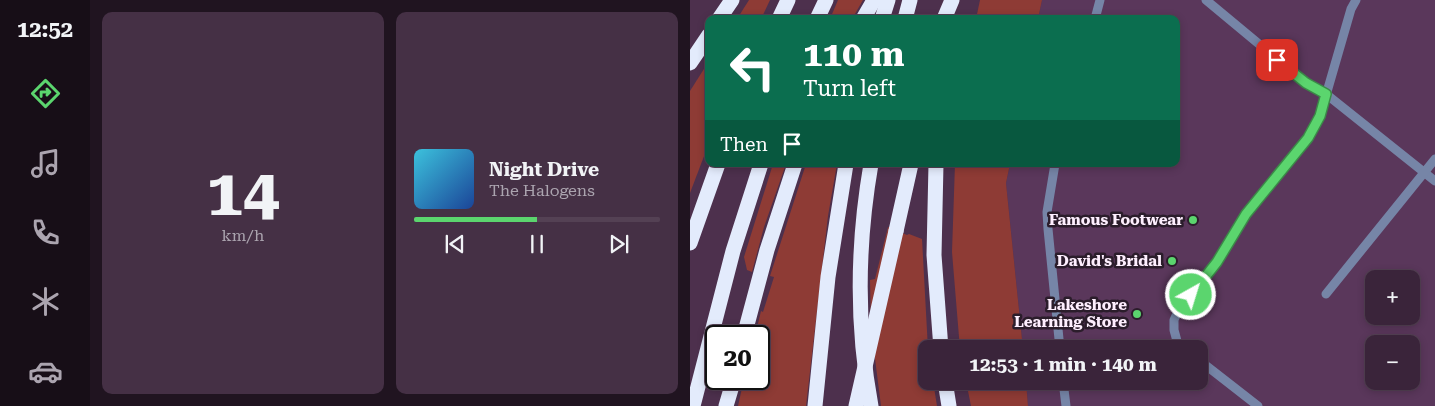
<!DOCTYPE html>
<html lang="en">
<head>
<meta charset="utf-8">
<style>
  :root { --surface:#3a243a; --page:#453045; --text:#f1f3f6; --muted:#aba4af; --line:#544154; --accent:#5bd56e }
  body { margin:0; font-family:"Roboto Serif",serif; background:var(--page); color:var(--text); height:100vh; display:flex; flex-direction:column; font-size:19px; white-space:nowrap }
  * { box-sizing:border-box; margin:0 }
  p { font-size:16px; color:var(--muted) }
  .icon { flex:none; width:28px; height:28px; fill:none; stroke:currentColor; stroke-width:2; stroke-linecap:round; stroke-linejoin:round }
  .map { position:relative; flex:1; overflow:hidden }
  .panel { display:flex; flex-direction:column; gap:12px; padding:12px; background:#201420; width:600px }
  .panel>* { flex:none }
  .guide { position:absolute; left:15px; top:15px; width:475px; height:152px; border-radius:10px; box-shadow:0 2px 8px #0003,0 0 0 1px var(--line); background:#0b6e4f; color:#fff; overflow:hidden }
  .fabs { position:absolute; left:675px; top:270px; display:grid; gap:10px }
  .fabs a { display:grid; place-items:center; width:55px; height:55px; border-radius:10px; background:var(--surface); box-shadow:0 2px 8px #0003,0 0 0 1px var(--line); font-size:25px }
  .speed { position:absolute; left:15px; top:325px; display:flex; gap:10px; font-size:25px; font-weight:700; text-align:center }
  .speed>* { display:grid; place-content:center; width:65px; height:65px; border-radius:50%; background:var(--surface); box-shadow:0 2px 8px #0003,0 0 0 1px var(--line); line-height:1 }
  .speed .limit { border:2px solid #111; border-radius:8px; background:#fff; color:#111 }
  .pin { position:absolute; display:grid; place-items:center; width:42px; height:42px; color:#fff; margin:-21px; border-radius:10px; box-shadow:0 2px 8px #0006 }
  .me { position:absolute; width:55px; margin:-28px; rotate:39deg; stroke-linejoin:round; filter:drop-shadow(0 0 4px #0008) }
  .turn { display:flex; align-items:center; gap:18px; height:105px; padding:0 15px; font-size:22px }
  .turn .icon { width:65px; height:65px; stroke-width:2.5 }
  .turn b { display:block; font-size:35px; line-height:42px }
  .then { display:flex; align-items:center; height:48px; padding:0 15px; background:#0003; gap:10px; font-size:19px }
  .panel .tile { flex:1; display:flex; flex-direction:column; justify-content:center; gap:8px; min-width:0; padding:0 18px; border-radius:10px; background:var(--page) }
  .panel .dial { align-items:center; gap:0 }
  .dial b { font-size:65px; line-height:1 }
  .song { display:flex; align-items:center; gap:15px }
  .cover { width:60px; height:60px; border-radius:8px; background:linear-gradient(135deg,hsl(190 70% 55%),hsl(220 70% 35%)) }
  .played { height:5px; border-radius:2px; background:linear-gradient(90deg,var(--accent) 50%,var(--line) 50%) }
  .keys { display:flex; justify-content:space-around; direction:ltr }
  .panel .tiles { flex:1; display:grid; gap:12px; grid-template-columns:repeat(2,1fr) }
  .trip { position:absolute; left:228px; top:340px; width:290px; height:50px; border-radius:10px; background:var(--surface); box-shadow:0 2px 8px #0003,0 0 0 1px var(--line); font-weight:700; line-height:50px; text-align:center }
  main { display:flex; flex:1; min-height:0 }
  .tab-bar { display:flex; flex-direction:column; width:90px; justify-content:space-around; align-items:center; background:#170e17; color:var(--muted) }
  .tab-bar .icon { width:35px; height:35px }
  .tab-bar .current { color:var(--accent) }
  .tab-bar b { font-size:22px; color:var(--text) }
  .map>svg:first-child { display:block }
  .built { fill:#5a375b; fill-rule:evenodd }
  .green { fill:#8e3b35 }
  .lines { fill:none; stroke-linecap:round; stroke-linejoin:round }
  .lane { stroke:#7685a7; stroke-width:9 }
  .highway { stroke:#e3ebfc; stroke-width:15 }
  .highway-bridge { stroke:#e3ebfc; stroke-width:15 }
  .route-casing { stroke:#3b8a48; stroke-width:12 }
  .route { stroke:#5bd56e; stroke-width:9 }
  .poi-dot { fill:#5bd56e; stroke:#2b1d2b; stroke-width:2 }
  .labels { text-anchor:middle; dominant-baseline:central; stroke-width:5; stroke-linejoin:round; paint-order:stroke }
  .poi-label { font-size:15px; font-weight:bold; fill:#feeffe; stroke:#2b1d2b; text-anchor:end }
</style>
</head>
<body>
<main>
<nav class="tab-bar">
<b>12:52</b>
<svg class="icon current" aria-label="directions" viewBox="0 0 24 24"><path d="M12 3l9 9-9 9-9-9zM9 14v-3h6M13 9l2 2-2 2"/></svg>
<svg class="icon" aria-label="music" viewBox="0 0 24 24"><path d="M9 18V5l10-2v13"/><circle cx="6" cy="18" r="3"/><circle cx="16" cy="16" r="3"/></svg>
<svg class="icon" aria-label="phone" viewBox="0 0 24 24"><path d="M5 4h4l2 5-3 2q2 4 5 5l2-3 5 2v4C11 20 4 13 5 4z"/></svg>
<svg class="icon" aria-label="climate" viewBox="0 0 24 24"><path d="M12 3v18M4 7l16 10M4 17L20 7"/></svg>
<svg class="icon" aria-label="car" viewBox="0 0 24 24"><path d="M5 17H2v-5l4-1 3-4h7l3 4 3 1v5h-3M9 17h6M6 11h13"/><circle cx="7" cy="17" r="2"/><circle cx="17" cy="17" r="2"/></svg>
</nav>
<section class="panel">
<div class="tiles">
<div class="tile dial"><b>14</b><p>km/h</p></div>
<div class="tile">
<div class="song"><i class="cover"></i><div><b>Night Drive</b><p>The Halogens</p></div></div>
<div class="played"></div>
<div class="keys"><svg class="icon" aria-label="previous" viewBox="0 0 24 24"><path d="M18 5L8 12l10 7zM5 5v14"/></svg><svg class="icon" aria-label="pause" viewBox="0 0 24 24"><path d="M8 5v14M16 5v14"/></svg><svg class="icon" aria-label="next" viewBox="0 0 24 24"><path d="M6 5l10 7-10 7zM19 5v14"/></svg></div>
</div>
</div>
</section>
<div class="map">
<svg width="745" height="406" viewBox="0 0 745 406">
  <rect width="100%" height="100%" fill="#4d304d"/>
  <path class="built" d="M352,0H745V406H338L336,381H509V349H333L316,183L320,164H486V19H348ZM684,279H721V316H684ZM684,344H721V381H684Z"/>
  <g class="green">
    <polygon points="59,0 80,0 71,19 47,19"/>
    <polygon points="148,0 173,0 162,19 140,19"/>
    <polygon points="290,0 352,0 348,19 286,19"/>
    <polygon points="19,61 19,143 0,193 0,91"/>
    <polygon points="83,164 96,164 74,227 62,272 57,270 54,257"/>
    <polygon points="116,164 147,164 138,216 116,406 48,406 54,379 69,379 69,336 65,336 71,311 73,312 84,277 80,276"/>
    <polygon points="265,164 320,164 316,183 333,349 270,349 262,252"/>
    <polygon points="198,227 217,235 219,234 232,239 238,349 236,349 236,381 243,381 247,406 191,406 181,327 180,280 185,279"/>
    <polygon points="276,381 336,381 338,406 281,406"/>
  </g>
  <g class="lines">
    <g class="lane">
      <polyline points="516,0 616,83 636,94 745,181"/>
      <polyline points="405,19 410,0"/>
      <polyline points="365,164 357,212 358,229 370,349"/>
      <polyline points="636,294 745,159"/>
      <polyline points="494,349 487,341 484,330 484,320 489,309 527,262 556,214 618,138 630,116 661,9 666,0"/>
      <polyline points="509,360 568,406"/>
      <polyline points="373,381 376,406"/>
    </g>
    <g class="highway">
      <polyline points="29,19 42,0"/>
      <polyline points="89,19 98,0"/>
      <polyline points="127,19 136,0"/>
      <polyline points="173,19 184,0"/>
      <polyline points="192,19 198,0"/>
      <polyline points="215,19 220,0"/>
      <polyline points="254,19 262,0"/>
      <polyline points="0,63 19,35"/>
      <polyline points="246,164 244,255 251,349"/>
      <polyline points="206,231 221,164"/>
      <polyline points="0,243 28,164"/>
      <polyline points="54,336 77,250 105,164"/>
      <polyline points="255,381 259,406"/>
      <polyline points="3,406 43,251 71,164"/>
      <polyline points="36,406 44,379"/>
      <polyline points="125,406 138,277 156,164"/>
      <path d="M181,406C166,325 167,245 181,164"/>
    </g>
    <polyline class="highway-bridge" points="166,406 206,231"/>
  </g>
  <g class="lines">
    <defs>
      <polyline id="route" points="501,295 527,262 556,214 618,138 630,116 636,94 616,83 587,60"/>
    </defs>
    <use href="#route" class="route-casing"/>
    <use href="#route" class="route"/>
  </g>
  <g class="poi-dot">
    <circle cx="503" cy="220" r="5"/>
    <circle cx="482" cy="261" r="5"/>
    <circle cx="447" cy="314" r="5"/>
  </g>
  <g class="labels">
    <g class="poi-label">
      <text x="493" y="220">Famous Footwear</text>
      <text x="472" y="261">David's Bridal</text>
      <text x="437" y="305">Lakeshore<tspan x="437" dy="17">Learning Store</tspan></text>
    </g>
  </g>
</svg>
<div class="fabs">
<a>+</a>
<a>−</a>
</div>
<div class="speed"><div class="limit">20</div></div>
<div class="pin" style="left:587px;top:60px;background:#d93025"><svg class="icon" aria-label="arrive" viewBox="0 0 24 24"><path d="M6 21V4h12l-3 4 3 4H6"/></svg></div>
<svg class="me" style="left:501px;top:295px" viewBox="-20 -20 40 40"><circle r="17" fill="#5bd56e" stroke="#fff" stroke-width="3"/><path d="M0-11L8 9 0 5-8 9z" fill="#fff"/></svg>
<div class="trip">12:53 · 1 min · 140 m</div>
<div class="guide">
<div class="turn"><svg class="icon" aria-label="left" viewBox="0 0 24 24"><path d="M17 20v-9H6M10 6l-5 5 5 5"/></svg><div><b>110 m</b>Turn left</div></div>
<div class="then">Then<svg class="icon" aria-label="arrive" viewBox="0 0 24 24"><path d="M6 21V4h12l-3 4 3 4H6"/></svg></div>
</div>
</div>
</main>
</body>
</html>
